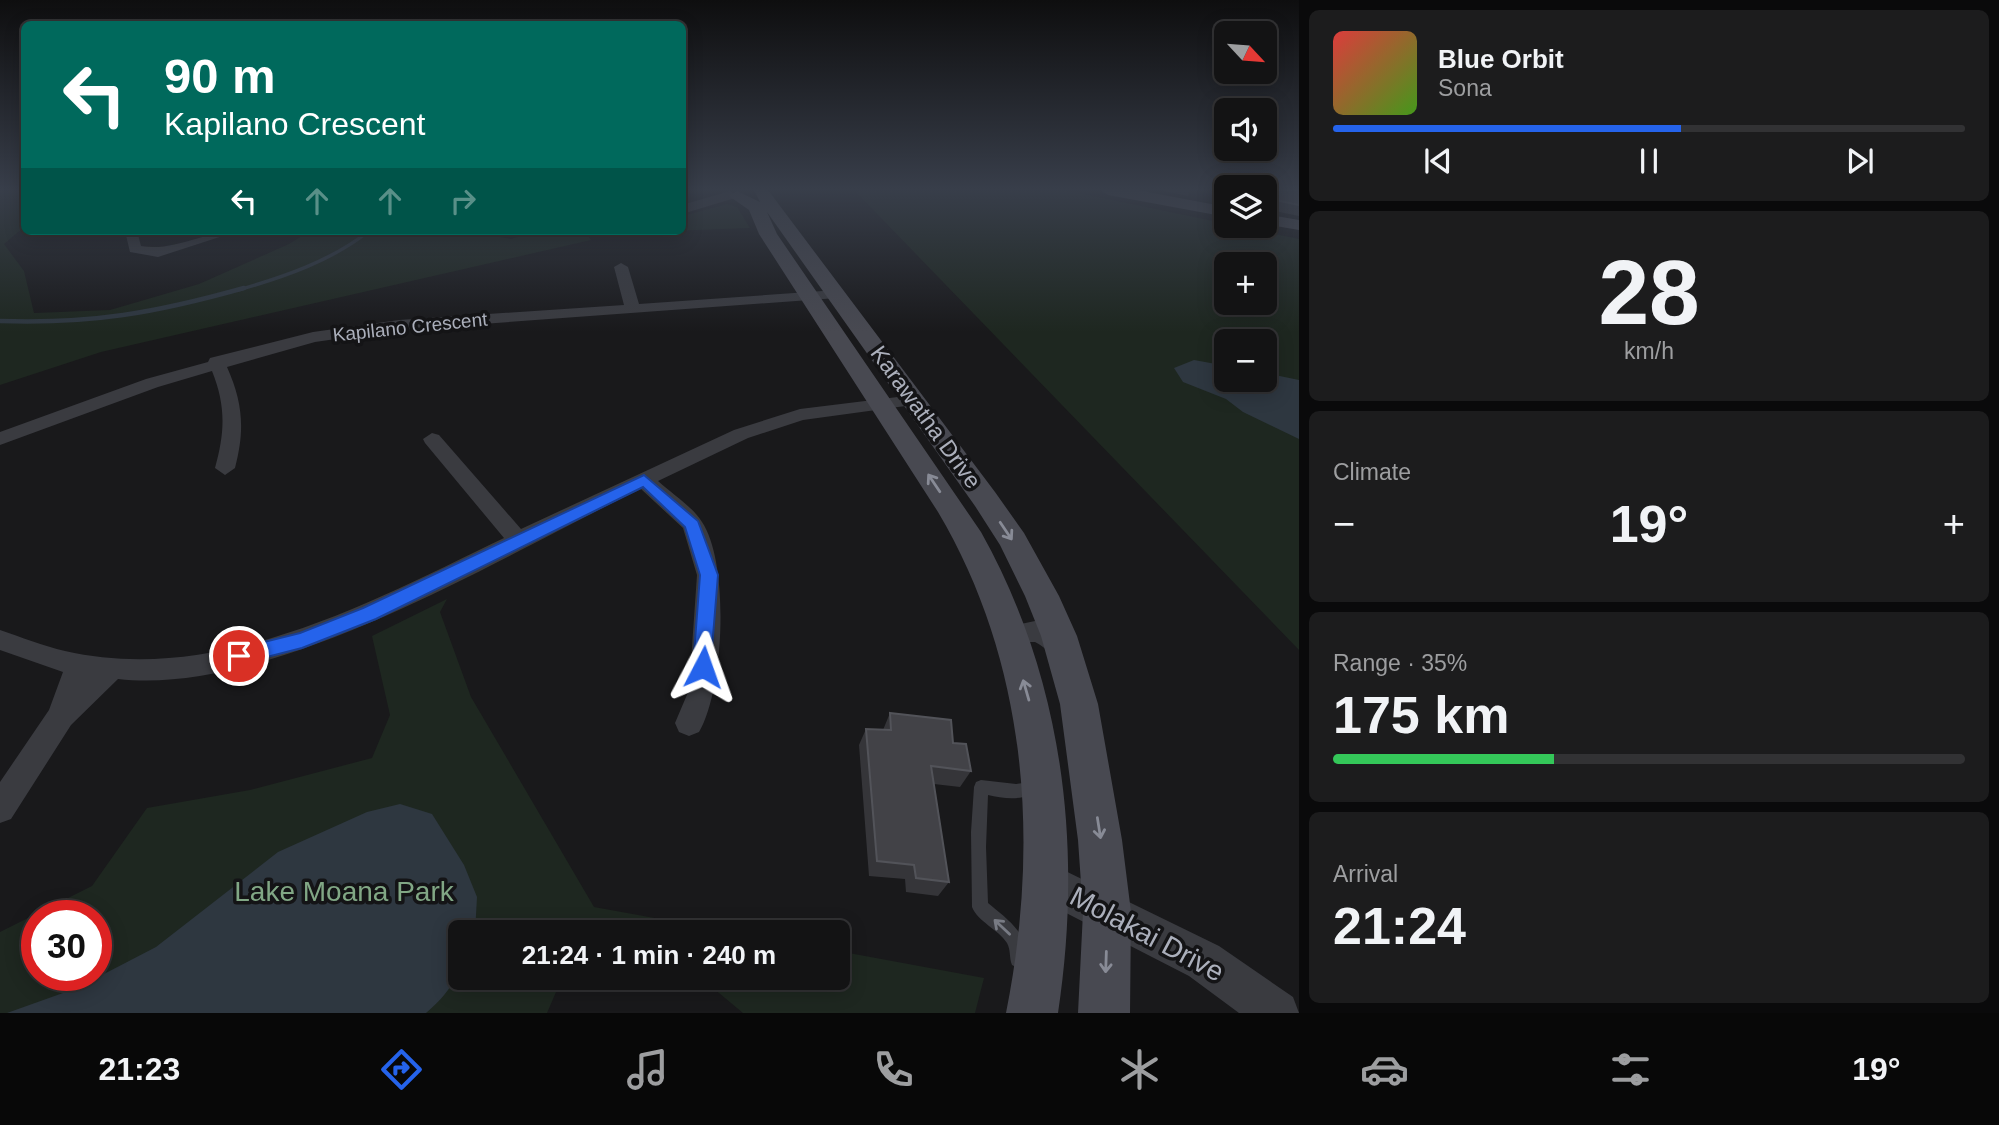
<!DOCTYPE html>
<html lang="en">
<head>
<meta charset="utf-8">
<style>
  :root { --surface:#131314; --page:#1c1c1d; --text:#f1f3f6; --muted:#9d9ea0; --line:#323234; --accent:#2563eb }
  body { margin:0; font-family:Arial,sans-serif; background:var(--page); color:var(--text); height:100vh; display:flex; flex-direction:column; font-size:26px; white-space:nowrap }
  * { box-sizing:border-box; margin:0 }
  p { font-size:23px; color:var(--muted) }
  .icon { flex:none; width:38px; height:38px; fill:none; stroke:currentColor; stroke-width:2; stroke-linecap:round; stroke-linejoin:round }
  .map { position:relative; flex:1; overflow:hidden }
  .sheet { display:flex; flex-direction:column; gap:10px; padding:10px; background:#0a0a0b; width:700px }
  .sheet>* { flex:none }
  .banner { position:absolute; left:21px; top:21px; width:665px; height:214px; border-radius:10px; box-shadow:0 4px 18px #0003,0 0 0 2px var(--line); background:#00695c; color:#fff; overflow:hidden }
  .needle { width:46px; rotate:116deg }
  .buttons { position:absolute; left:1214px; top:21px; display:grid; gap:14px }
  .buttons a { display:grid; place-items:center; width:63px; height:63px; border-radius:10px; background:var(--surface); box-shadow:0 4px 18px #0003,0 0 0 2px var(--line); font-size:35px }
  .speed { position:absolute; left:21px; top:900px; display:flex; gap:14px; font-size:35px; font-weight:700; text-align:center }
  .speed>* { display:grid; place-content:center; width:91px; height:91px; border-radius:50%; background:var(--surface); box-shadow:0 4px 18px #0003,0 0 0 2px var(--line); line-height:1 }
  .speed .limit { border:10px solid #d22; background:#fff; color:#111 }
  .pin { position:absolute; display:grid; place-items:center; width:60px; height:60px; color:#fff; margin:-30px; border:4px solid #fff; border-radius:50%; box-shadow:0 2px 7px #0007 }
  .me { position:absolute; width:77px; margin:-38px; rotate:4deg; stroke-linejoin:round; filter:drop-shadow(0 0 5px #0008) }
  .turn { display:flex; align-items:center; gap:24px; height:147px; padding:0 28px; font-size:32px }
  .turn .icon { width:91px; height:91px; stroke-width:2.5 }
  .turn b { display:block; font-size:49px; line-height:60px }
  .lanes { display:flex; align-items:center; height:66px; padding:0 28px; background:#0003; justify-content:center; gap:35px; direction:ltr }
  .lanes .off { opacity:.35 }
  .big { font-size:52px; font-weight:700; line-height:1.1 }
  .sheet .widget { flex:1; display:flex; flex-direction:column; justify-content:center; gap:10px; min-width:0; padding:0 24px; border-radius:10px; background:var(--page) }
  .sheet .dial { align-items:center; gap:0 }
  .dial b { font-size:91px; line-height:1 }
  .song { display:flex; align-items:center; gap:21px }
  .cover { width:84px; height:84px; border-radius:10px; background:linear-gradient(135deg,hsl(0 70% 55%),hsl(100 70% 35%)) }
  .played { height:7px; border-radius:4px; background:linear-gradient(90deg,var(--accent) 55%,var(--line) 55%) }
  .keys { display:flex; justify-content:space-around; direction:ltr }
  .heat { display:flex; justify-content:space-between; align-items:center; font-size:38px; direction:ltr }
  .charge { height:10px; border-radius:5px; background:linear-gradient(90deg,#34c759 35%,var(--line) 0) }
  .trip { position:absolute; left:448px; top:920px; width:402px; height:70px; border-radius:10px; background:var(--surface); box-shadow:0 4px 18px #0003,0 0 0 2px var(--line); font-weight:700; line-height:70px; text-align:center }
  .tabs { display:flex; height:112px; justify-content:space-around; align-items:center; background:#080808; color:var(--muted) }
  .tabs .icon { width:49px; height:49px }
  .tabs .active { color:var(--accent) }
  .tabs b { font-size:32px; color:var(--text) }
  main { display:flex; flex:1; min-height:0 }
  .map>svg:first-child { display:block }
  .green { fill:#1e2720; fill-rule:evenodd }
  .water { fill:#2e3740 }
  .lines { fill:none; stroke-linecap:round; stroke-linejoin:round }
  .stream-far1 { stroke:#2e3740; stroke-width:3.5 }
  .stream { stroke:#2e3740; stroke-width:4.5 }
  .service { fill:#3a3b40; fill-rule:evenodd }
  .minor { fill:#3a3b40; fill-rule:evenodd }
  .tertiary { fill:#3a3b40; fill-rule:evenodd }
  .secondary { fill:#484951; fill-rule:evenodd }
  .wall { fill:#353539 }
  .building { fill:#424247; stroke:#525359; stroke-width:2 }
  .oneway { stroke:#888b96 }
  .oneway2 { stroke:#787b84 }
  .route { fill:#2563eb; stroke:#184099; stroke-width:2 }
  .labels { text-anchor:middle; dominant-baseline:central; stroke-width:7; stroke-linejoin:round; paint-order:stroke }
  .far-street-label { font-size:19px; fill:#abafbb; stroke:#141416 }
  .street-label { font-size:23px; fill:#abafbb; stroke:#141416 }
  .near-park-label { font-size:28px; fill:#81a785; stroke:#141416 }
  .near-street-label { font-size:28px; fill:#abafbb; stroke:#141416 }
</style>
</head>
<body>
<main>
<div class="map">
<svg width="1299" height="1013" viewBox="0 0 1299 1013">
  <rect width="100%" height="100%" fill="#19191b"/>
  <g class="green">
    <polygon points="0,190 24,190 24,227 4,244 24,271 34,313 110,310 199,284 289,244 310,231 464,231 511,239 538,231 584,231 591,240 101,352 0,385"/>
    <path d="M854,190H1064L1299,239V650ZM1227,264H1265V303H1227ZM1227,341H1265V380H1227Z"/>
    <polygon points="727,204 737,207 750,228 620,233 682,231 683,216"/>
    <path d="M447,599L440,612L471,697L594,907L737,933H460V978H562L547,1013H0V932L92,886L147,808L250,790L372,758L390,715L372,636ZM37,915H96V975H37Z"/>
    <polygon points="838,951 984,978 975,1013 743,1013 701,978 838,978"/>
  </g>
  <g class="water">
    <polygon points="1194,360 1227,366 1227,380 1265,380 1265,373 1299,380 1299,439 1243,412 1226,399 1183,382 1174,368"/>
    <path d="M400,804L432,814L464,865L477,897L475,933H460C460,973 458,985 426,1013H7L77,988L156,947L278,852L367,812Z"/>
  </g>
  <g class="lines">
    <path class="stream-far1" d="M238,290C284,277 331,261 369,231"/>
    <path class="stream" d="M0,321C92,324 155,313 244,288"/>
    <path class="service" d="M1033,776L1038,778L1040,783C1031,803 1006,799 988,795L986,847L988,903C1006,918 1035,938 1024,965L1018,968L1012,965C1009,958 1011,950 1007,943C998,929 978,922 972,907L971,832L974,787L976,782L981,780L1016,784L1023,783Z"/>
    <g class="minor">
      <path d="M125,231H137L141,246C174,252 205,231 238,231L158,257L130,252Z"/>
      <path d="M621,263L628,267L639,304L837,290L844,294L837,298L399,330L315,342L227,367C243,403 245,430 235,468L225,475L215,468C225,432 226,406 212,371L158,387L0,445V432L146,379L208,362L210,358L313,332L399,320L624,305L614,267Z"/>
      <path d="M914,395L920,396L923,400L920,404L803,420L748,438L658,481C672,494 692,506 702,522C730,564 724,690 699,732L689,736L679,732L675,723L689,690L697,575L683,528L641,489C501,556 274,697 118,679L71,725L11,819L0,823V782L49,710L63,672L0,650V630C21,637 43,646 65,651C218,686 371,602 504,538L425,443L423,439L432,433L439,435L521,529L734,430L800,409Z"/>
      <path d="M1035,621C1051,625 1064,631 1072,647L1068,654C1052,660 1048,648 1035,642H1026L1022,652L1013,655L1004,652L1000,645L1007,627Z"/>
    </g>
    <g class="tertiary">
      <polygon points="730,191 737,195 735,198 682,214 682,205"/>
      <polygon points="1049,863 1219,946 1293,997 1299,1013 1239,1013 1189,976 1035,897 1029,883 1035,869"/>
    </g>
    <g class="secondary">
      <path d="M754,190H768L995,492L1024,533L1059,596L1077,636L1098,704L1122,840L1131,912L1130,1013H1078L1083,912L1078,840L1060,704L1041,636L1025,596L1000,545L975,506L767,212L777,234L981,532C1064,680 1083,848 1058,1013H1006C1040,843 1028,664 938,512L759,234L749,210L729,196L737,191L760,202Z"/>
      <polygon points="1100,190 1137,190 1227,207 1227,217 1108,195"/>
      <polygon points="1265,214 1299,220 1299,230 1265,224"/>
    </g>
  </g>
  <g class="wall">
    <polygon points="1159,190 1190,190 1188,196"/>
    <polygon points="1265,190 1299,190 1299,216 1265,209"/>
    <polygon points="890,713 953,743 971,771 960,787 934,784 949,882 938,896 906,892 905,879 869,876 859,745 866,729 883,730"/>
  </g>
  <g class="building">
    <polygon points="1265,190 1299,190 1299,205 1265,198"/>
    <polygon points="890,713 951,720 953,743 966,744 971,771 931,766 949,882 916,878 914,865 877,861 866,729 891,730"/>
  </g>
  <defs><path id="oneway-shaft" d="M-6 0H5M1.5-3L5.5 0L1.5 3" fill="none" stroke-width="1.6" stroke-linecap="round" stroke-linejoin="round" transform="scale(1.75)"/></defs>
  <g class="oneway">
    <use href="#oneway-shaft" transform="translate(934 483) rotate(-124)"/>
    <use href="#oneway-shaft" transform="translate(1006 531) rotate(56)"/>
    <use href="#oneway-shaft" transform="translate(1026 690) rotate(-106)"/>
    <use href="#oneway-shaft" transform="translate(1099 828) rotate(81)"/>
    <use href="#oneway-shaft" transform="translate(1106 962) rotate(92)"/>
  </g>
  <use class="oneway2" href="#oneway-shaft" transform="translate(1002 927) rotate(-137)"/>
  <linearGradient id="sky" x2="0" y2="1"><stop stop-color="#0e0e0f"/><stop offset="0.57" stop-color="#383e4a"/><stop offset="1" stop-color="#383e4a" stop-opacity="0"/></linearGradient>
  <rect width="1299" height="332" fill="url(#sky)"/>
  <polygon class="route" points="644,475 698,521 718,575 710,673 703,676 696,673 693,667 700,575 685,527 643,487 376,619 302,648 239,664 232,661 230,656 232,650 300,633 363,608"/>
  <g class="labels">
    <g class="far-street-label">
      <text transform="translate(410 327) rotate(-6)">Kapilano Crescent</text>
    </g>
    <g class="street-label">
      <text transform="translate(926 417) rotate(54)">Karawatha Drive</text>
    </g>
    <g class="near-park-label">
      <text x="344" y="891">Lake Moana Park</text>
    </g>
    <g class="near-street-label">
      <text transform="translate(1147 934) rotate(28)">Molakai Drive</text>
    </g>
  </g>
</svg>
<div class="buttons">
<a><svg class="needle" viewBox="-14 -14 28 28"><path d="M0-13l5 13h-10z" fill="#e53935"/><path d="M0 13l5-13h-10z" fill="#9d9ea0"/></svg></a>
<a><svg class="icon" aria-label="sound" viewBox="0 0 24 24"><path d="M4 9h4l5-4v14l-5-4H4zM17 9q2 3 0 6"/></svg></a>
<a><svg class="icon" aria-label="layers" viewBox="0 0 24 24"><path d="M12 4l9 5-9 5-9-5zM3 14l9 5 9-5"/></svg></a>
<a>+</a>
<a>−</a>
</div>
<div class="speed"><div class="limit">30</div></div>
<div class="pin" style="left:239px;top:656px;background:#d93025"><svg class="icon" aria-label="arrive" viewBox="0 0 24 24"><path d="M6 21V4h12l-3 4 3 4H6"/></svg></div>
<svg class="me" style="left:703px;top:667px" viewBox="-20 -20 40 40"><path d="M0-17L14 15 0 8-14 15z" fill="#2563eb" stroke="#fff" stroke-width="4"/></svg>
<div class="trip">21:24 · 1 min · 240 m</div>
<div class="banner">
<div class="turn"><svg class="icon" aria-label="left" viewBox="0 0 24 24"><path d="M17 20v-9H6M10 6l-5 5 5 5"/></svg><div><b>90 m</b>Kapilano Crescent</div></div>
<div class="lanes"><svg class="icon" aria-label="left" viewBox="0 0 24 24"><path d="M17 20v-9H6M10 6l-5 5 5 5"/></svg><svg class="icon off" aria-label="ahead" viewBox="0 0 24 24"><path d="M12 20V5M6 11l6-6 6 6"/></svg><svg class="icon off" aria-label="ahead" viewBox="0 0 24 24"><path d="M12 20V5M6 11l6-6 6 6"/></svg><svg class="icon off" aria-label="right" viewBox="0 0 24 24"><path d="M7 20v-9h11M14 6l5 5-5 5"/></svg></div>
</div>
</div>
<section class="sheet">
<div class="widget">
<div class="song"><i class="cover"></i><div><b>Blue Orbit</b><p>Sona</p></div></div>
<div class="played"></div>
<div class="keys"><svg class="icon" aria-label="previous" viewBox="0 0 24 24"><path d="M18 5L8 12l10 7zM5 5v14"/></svg><svg class="icon" aria-label="pause" viewBox="0 0 24 24"><path d="M8 5v14M16 5v14"/></svg><svg class="icon" aria-label="next" viewBox="0 0 24 24"><path d="M6 5l10 7-10 7zM19 5v14"/></svg></div>
</div>
<div class="widget dial"><b>28</b><p>km/h</p></div>
<div class="widget"><p>Climate</p>
<div class="heat"><a>−</a><b class="big">19°</b><a>+</a></div>
</div>
<div class="widget"><p>Range · 35%</p><b class="big">175 km</b><div class="charge"></div></div>
<div class="widget"><p>Arrival</p><b class="big">21:24</b></div>
</section>
</main>
<nav class="tabs">
<b>21:23</b>
<svg class="icon active" aria-label="directions" viewBox="0 0 24 24"><path d="M12 3l9 9-9 9-9-9zM9 14v-3h6M13 9l2 2-2 2"/></svg>
<svg class="icon" aria-label="music" viewBox="0 0 24 24"><path d="M9 18V5l10-2v13"/><circle cx="6" cy="18" r="3"/><circle cx="16" cy="16" r="3"/></svg>
<svg class="icon" aria-label="phone" viewBox="0 0 24 24"><path d="M5 4h4l2 5-3 2q2 4 5 5l2-3 5 2v4C11 20 4 13 5 4z"/></svg>
<svg class="icon" aria-label="climate" viewBox="0 0 24 24"><path d="M12 3v18M4 7l16 10M4 17L20 7"/></svg>
<svg class="icon" aria-label="car" viewBox="0 0 24 24"><path d="M5 17H2v-5l4-1 3-4h7l3 4 3 1v5h-3M9 17h6M6 11h13"/><circle cx="7" cy="17" r="2"/><circle cx="17" cy="17" r="2"/></svg>
<svg class="icon" aria-label="filters" viewBox="0 0 24 24"><path d="M4 7h16M4 17h16"/><circle cx="9" cy="7" r="2"/><circle cx="15" cy="17" r="2"/></svg>
<b>19°</b>
</nav>
</body>
</html>
